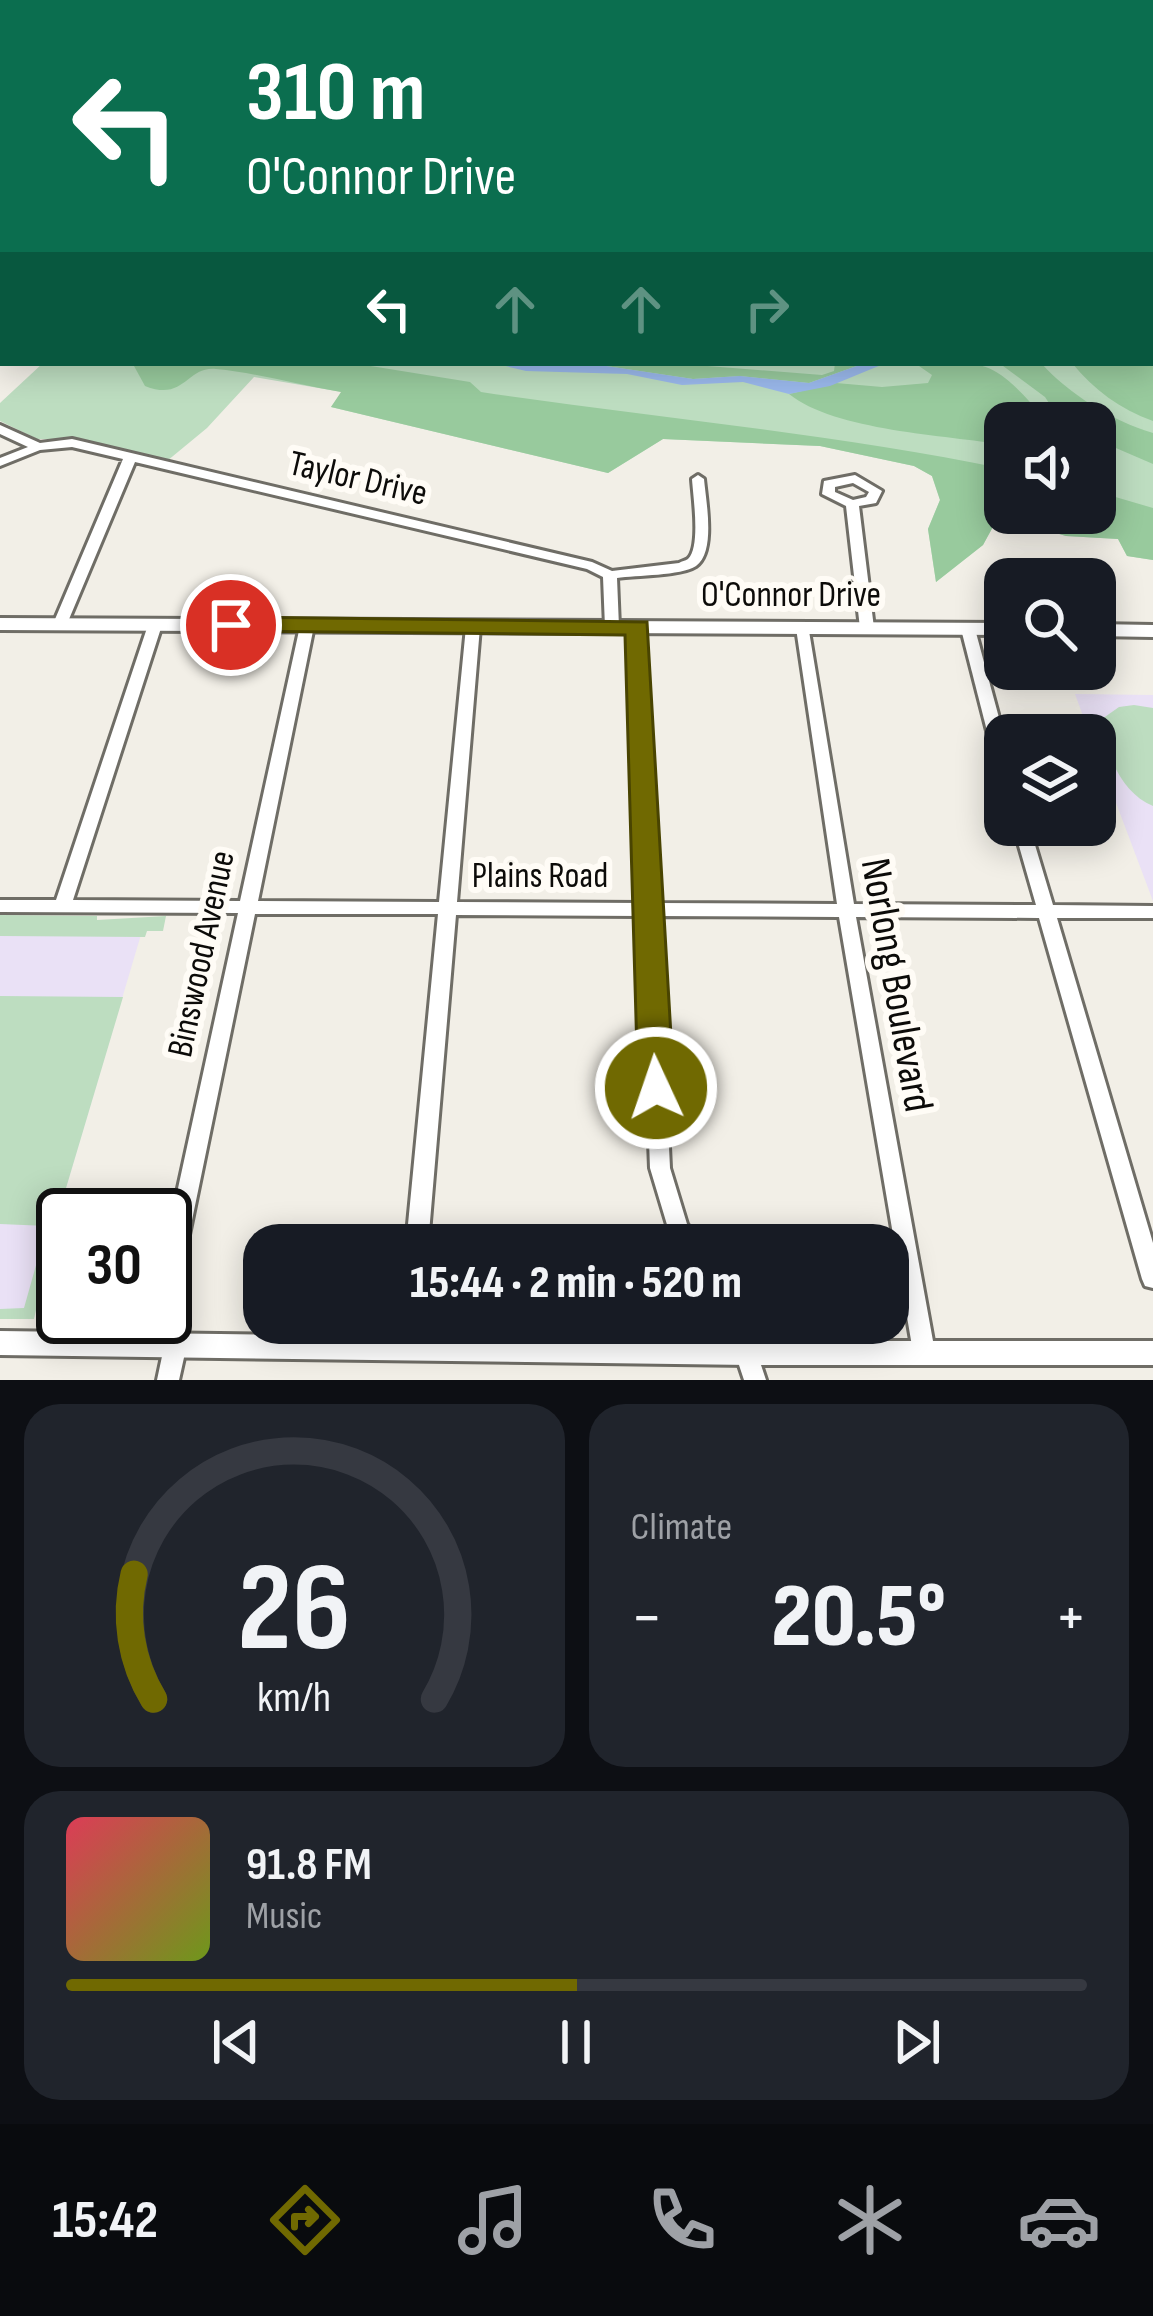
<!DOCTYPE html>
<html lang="en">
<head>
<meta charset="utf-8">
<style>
  :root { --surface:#171b24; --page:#20242c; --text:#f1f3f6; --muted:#9ea1a6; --line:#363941; --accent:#706901 }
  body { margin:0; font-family:"Sofia Sans Condensed",sans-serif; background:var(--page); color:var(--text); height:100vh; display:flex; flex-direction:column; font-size:45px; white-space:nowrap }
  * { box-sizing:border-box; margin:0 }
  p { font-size:39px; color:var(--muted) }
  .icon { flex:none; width:66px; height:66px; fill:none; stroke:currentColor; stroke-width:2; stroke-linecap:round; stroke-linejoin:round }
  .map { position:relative; height:1380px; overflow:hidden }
  .side { display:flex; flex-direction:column; gap:24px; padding:24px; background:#0d0f14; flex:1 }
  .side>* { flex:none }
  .hud { position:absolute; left:0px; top:0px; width:1155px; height:366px; box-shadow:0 6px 30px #0003; background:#0b6e4f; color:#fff; overflow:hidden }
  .fabs { position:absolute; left:984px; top:402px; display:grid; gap:24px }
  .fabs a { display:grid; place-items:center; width:132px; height:132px; border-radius:24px; background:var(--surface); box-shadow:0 6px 30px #0003; font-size:60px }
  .speed { position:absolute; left:36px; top:1188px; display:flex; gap:24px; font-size:60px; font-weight:700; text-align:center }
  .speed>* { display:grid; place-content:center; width:156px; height:156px; border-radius:50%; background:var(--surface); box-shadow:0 6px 30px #0003; line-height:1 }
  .speed .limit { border:6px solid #111; border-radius:18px; background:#fff; color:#111 }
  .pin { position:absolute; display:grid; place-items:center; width:102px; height:102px; color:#fff; margin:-51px; border:6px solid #fff; border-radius:50%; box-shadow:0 3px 12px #0007 }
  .me { position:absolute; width:132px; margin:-66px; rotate:357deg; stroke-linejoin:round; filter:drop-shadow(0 0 9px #0008) }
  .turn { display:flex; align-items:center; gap:42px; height:252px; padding:0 48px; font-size:54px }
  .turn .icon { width:156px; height:156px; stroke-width:2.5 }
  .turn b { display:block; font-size:84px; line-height:102px }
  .lanes { display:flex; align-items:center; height:114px; padding:0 48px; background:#0003; justify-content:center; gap:60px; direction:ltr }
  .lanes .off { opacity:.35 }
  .big { font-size:90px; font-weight:800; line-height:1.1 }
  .side .widget { flex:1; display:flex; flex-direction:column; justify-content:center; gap:18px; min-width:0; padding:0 42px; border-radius:36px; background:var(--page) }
  .side .dial { align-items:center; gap:0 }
  .dial svg { height:312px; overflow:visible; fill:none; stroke:var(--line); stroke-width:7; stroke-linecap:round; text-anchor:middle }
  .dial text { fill:var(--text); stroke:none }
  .song { display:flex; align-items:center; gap:36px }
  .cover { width:144px; height:144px; border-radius:18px; background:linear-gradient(135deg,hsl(350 70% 55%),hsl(80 70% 35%)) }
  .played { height:12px; border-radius:6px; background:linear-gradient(90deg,var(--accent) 50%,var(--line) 50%) }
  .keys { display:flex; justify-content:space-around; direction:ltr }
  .heat { display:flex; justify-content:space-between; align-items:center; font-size:66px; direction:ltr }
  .side .tiles { flex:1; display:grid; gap:24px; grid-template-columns:1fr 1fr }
  .widget:last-child { grid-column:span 2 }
  .trip { position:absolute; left:243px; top:1224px; width:666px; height:120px; border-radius:36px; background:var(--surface); box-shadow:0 6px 30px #0003; font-weight:800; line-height:120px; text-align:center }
  .tab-bar { display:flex; height:192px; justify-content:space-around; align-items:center; background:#090b0e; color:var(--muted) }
  .tab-bar .icon { width:84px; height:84px }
  .tab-bar .active { color:var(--accent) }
  .tab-bar b { font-size:54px; color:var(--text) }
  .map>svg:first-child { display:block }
  .education { fill:#eae1f6 }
  .green { fill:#bdddc0; fill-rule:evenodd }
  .forest { fill:#98ca9d }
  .water { fill:#9ab8eb }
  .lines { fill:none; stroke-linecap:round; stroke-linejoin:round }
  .stream { stroke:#9ab8eb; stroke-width:3 }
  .minor-casing { stroke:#6f6d66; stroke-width:6 }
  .tertiary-casing { stroke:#6f6d66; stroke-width:6 }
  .secondary-casing { stroke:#6f6d66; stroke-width:6 }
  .motorway-casing { stroke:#6f6d66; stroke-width:6 }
  .minor { fill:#fff; fill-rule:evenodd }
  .tertiary { fill:#fff; fill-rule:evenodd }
  .secondary { fill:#fff; fill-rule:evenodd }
  .motorway { fill:#fff; fill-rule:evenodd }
  .rail { stroke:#41403c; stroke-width:3; stroke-dasharray:12 12; stroke-linecap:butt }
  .route { fill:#706901; stroke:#494401; stroke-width:3 }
  .labels { text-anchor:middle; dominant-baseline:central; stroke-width:12; stroke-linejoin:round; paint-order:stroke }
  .street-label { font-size:36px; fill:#0c0b09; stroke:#fffcf6 }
  .near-street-label { font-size:42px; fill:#0c0b09; stroke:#fffcf6 }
</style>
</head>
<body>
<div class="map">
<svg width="1153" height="1380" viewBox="0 0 1153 1380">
  <rect width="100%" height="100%" fill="#f2efe7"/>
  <g class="education">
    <polygon points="1075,694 1153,695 1153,901 1095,747 1095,735 1090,735"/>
    <polygon points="145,921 55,1225 34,1319 0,1318 0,922"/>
  </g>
  <g class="green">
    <path d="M1153,261V560L1127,556L1118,539L1066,536L1039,528L995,523L983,545L936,582L928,529L940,500L932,476L914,466L820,446L663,439L608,473L331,407L342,392L254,377L207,428L167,461L78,439H37L0,421V403L43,363H1152ZM1005,423H1095V513H1005Z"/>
    <path d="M1134,705L1153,708V806C1121,793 1105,753 1102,719L1119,707Z"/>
    <polygon points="0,915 97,916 97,920 166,916 163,931 147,931 145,937 0,936"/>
    <polygon points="0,996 123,997 55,1225 34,1319 0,1319 0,1309 24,1308 47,1226 0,1224"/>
  </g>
  <g class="forest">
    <path d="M1153,261V421C1120,409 1094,390 1072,363H1152Z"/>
    <path d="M266,363H352L470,382L481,392C656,418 832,433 1005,469V513H1095V491L1153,508V560L1127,556L1118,539L1066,536L1039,528L995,523L983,545L936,582L928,529L940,500L932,476L914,466L820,446L663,439L608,473L331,407L341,392C300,385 257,373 216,369C186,366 185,402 145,386L134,366L119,364Z"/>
    <polygon points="670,363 822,375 834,371 835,363 865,363 809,383 740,376 693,379 593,364"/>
    <path d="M895,363C985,363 988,351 1048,423H1005V445C946,435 835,431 789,394L836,383L882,387L928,383L932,375L919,366Z"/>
    <path d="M999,363H1041C1069,394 1112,421 1153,433V464L1095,439V423H1062L1045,397Z"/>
  </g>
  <polygon class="water" points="493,363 593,364 693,379 740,376 809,383 865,363 886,363 830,386 789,394 743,382 682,385 627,374 526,371"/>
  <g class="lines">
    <polyline class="stream" points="222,3 229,0"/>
    <defs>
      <g id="minor">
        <rect x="1152" y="37" width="1" height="4"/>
        <polygon points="1152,99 1153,100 1153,106 1152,105"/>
        <rect x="1152" y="231" width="1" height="6"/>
        <rect x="1152" y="254" width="1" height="7"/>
        <path d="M0,425L40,443L72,439L592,562L612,571L679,563C682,561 685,561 688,559C701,547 693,496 692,479L698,475L704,479C706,501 716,552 696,566C681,576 636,575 617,578L619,627L612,631L605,627L603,577L587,569L135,462L67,624L60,628L53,624L123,459L72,447L40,450L0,466V458L28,447L0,434Z"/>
        <path d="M855,475L882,491L876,503L859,506L874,628L867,632L860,628L846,506L822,494L824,481ZM853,483L869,492L866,497L853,500L835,492V487Z"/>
        <polygon points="155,621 162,625 73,900 240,901 300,626 307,622 314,626 258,901 439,902 466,627 473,623 480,627 457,902 641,903 631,627 638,623 645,627 658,903 837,904 796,628 803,624 808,625 854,904 1036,905 1013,825 1029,825 1053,905 1153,906 1153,918 1057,918 1153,1243 1153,1288 1145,1286 1142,1279 1039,918 856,917 935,1352 932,1359 924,1362 916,1359 913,1352 839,917 658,916 670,1168 687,1224 701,1245 678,1245 668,1228 650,1168 641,916 456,915 428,1245 406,1245 438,914 255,914 176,1298 173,1305 165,1308 165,1248 238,913 0,912 0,900 56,900 148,625"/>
        <polygon points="968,625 975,629 1005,740 1005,775 997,770 961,629"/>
        <polygon points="165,1309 169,1310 172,1317 167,1340 176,1334 184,1337 187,1344 179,1380 157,1380 164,1347 155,1353 147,1350 144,1343 150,1317 165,1317"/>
        <polygon points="399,1323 421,1323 419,1348 416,1355 408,1358 400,1355 397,1348"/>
        <polygon points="725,1323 747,1323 766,1380 744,1380"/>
      </g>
      <polygon id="tertiary" points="0,1331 749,1341 1153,1341 1153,1365 749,1365 0,1355"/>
      <g id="secondary">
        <polygon points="0,35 3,35 0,43"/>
        <polygon points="0,618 1005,623 1005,635 0,630"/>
        <polygon points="1095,624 1153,625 1153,637 1095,636"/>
      </g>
      <g id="motorway">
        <polygon points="286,0 306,0 284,3"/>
        <polygon points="3,127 3,137 0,138 0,128"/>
      </g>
    </defs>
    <use href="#minor" class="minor-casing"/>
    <use href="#tertiary" class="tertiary-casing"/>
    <use href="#secondary" class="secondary-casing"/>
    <use href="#motorway" class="motorway-casing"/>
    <use href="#minor" class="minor"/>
    <use href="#tertiary" class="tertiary"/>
    <use href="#secondary" class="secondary"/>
    <use href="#motorway" class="motorway"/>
    <polyline class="rail" points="517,3 544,0"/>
  </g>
  <polygon class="route" points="231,617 647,622 674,1088 669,1098 656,1102 644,1098 638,1088 625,635 222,631 218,625 222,620"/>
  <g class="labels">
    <g class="street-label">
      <text transform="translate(358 479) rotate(13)">Taylor Drive</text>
      <text x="791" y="595">O'Connor Drive</text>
      <text x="540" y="876">Plains Road</text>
      <text transform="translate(202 954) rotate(-78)">Binswood Avenue</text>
    </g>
    <g class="near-street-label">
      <text transform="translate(896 985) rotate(80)">Norlong Boulevard</text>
    </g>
  </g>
</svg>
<div class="fabs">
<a><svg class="icon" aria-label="sound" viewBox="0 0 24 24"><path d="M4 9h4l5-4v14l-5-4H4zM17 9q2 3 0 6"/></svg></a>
<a><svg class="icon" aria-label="search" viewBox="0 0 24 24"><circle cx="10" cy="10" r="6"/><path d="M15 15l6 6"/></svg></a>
<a><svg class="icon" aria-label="layers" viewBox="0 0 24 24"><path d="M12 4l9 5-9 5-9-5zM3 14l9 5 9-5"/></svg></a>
</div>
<div class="speed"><div class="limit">30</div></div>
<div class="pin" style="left:231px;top:625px;background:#d93025"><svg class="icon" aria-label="arrive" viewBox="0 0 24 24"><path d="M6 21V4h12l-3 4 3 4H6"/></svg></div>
<svg class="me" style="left:656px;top:1088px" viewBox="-20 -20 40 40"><circle r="17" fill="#706901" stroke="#fff" stroke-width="3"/><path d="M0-11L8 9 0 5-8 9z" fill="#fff"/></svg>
<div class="trip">15:44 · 2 min · 520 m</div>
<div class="hud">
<div class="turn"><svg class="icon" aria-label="left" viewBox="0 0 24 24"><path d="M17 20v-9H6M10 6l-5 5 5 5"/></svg><div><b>310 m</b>O'Connor Drive</div></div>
<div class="lanes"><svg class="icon" aria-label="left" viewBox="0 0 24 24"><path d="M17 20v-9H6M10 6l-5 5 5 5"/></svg><svg class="icon off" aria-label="ahead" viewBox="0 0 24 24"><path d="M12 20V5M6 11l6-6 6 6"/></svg><svg class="icon off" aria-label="ahead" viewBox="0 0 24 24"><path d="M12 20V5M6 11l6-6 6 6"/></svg><svg class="icon off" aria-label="right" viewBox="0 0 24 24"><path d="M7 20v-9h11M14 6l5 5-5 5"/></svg></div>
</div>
</div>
<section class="side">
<div class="tiles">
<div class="widget dial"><svg viewBox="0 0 100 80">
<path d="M14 69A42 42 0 1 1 86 69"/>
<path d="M14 69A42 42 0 0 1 9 37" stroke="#706901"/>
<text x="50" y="56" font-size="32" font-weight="700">26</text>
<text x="50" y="72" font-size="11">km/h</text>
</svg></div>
<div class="widget"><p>Climate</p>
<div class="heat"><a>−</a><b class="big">20.5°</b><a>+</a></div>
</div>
<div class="widget">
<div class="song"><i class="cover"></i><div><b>91.8 FM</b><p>Music</p></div></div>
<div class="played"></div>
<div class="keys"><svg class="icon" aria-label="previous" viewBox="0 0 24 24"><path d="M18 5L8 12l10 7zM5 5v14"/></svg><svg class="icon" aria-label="pause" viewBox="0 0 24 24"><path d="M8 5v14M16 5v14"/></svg><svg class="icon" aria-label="next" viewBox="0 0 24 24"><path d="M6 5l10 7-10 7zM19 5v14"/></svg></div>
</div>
</div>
</section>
<nav class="tab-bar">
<b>15:42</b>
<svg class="icon active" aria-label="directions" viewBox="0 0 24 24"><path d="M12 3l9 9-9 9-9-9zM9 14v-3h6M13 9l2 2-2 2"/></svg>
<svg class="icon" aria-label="music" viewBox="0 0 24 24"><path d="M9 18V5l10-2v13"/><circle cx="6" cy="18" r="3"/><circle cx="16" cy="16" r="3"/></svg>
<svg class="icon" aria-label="phone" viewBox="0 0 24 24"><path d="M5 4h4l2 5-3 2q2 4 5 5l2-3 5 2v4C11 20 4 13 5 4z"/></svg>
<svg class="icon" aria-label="climate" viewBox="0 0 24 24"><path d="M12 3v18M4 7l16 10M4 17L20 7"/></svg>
<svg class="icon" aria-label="car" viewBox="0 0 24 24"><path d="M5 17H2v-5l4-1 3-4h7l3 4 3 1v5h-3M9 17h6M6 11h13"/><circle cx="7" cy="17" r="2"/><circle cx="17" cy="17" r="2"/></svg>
</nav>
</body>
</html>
